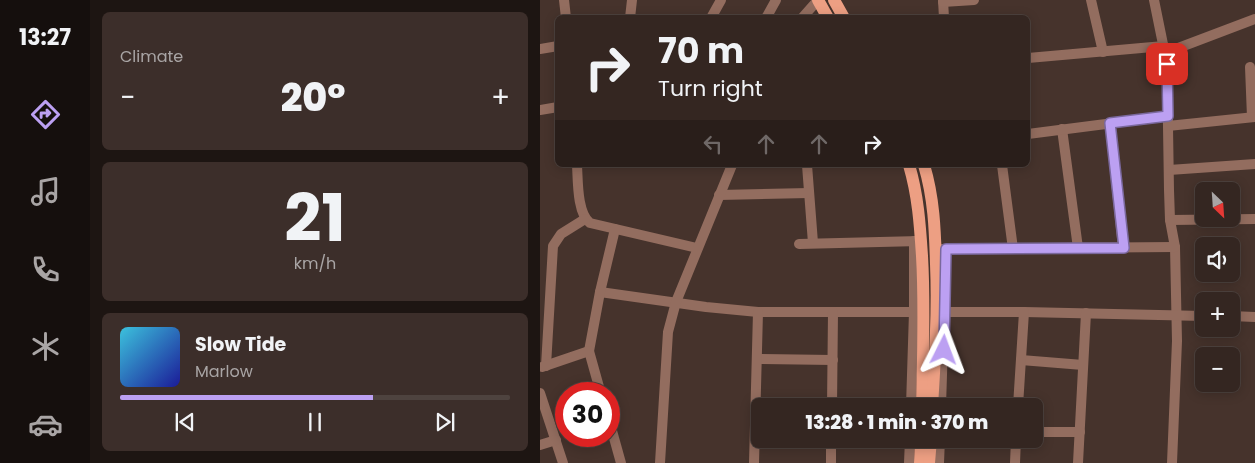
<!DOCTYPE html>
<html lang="en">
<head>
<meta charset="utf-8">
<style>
  :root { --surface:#342621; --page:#3c2e2a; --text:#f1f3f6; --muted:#a9a5a5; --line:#4e433f; --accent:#bca0f2 }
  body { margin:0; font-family:Poppins,sans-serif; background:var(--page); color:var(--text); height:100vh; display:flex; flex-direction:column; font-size:19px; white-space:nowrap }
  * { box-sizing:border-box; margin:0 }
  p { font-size:16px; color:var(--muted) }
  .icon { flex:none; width:28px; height:28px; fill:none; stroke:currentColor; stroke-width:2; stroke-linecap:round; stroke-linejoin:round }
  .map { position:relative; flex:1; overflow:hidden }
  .details { display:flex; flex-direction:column; gap:12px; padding:12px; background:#1d1512; width:450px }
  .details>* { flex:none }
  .hud { position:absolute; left:15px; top:15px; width:475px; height:152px; border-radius:8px; box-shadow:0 2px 12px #0003,0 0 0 1px var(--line); background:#342621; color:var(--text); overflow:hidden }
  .needle { width:32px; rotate:155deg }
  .buttons { position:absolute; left:655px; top:182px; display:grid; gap:10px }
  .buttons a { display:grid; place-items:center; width:45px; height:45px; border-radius:8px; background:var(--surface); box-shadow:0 2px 12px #0003,0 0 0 1px var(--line); font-size:25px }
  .speed { position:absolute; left:15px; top:382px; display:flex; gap:10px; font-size:25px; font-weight:700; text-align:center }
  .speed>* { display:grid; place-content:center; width:65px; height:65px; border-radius:50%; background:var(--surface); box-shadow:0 2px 12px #0003,0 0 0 1px var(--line); line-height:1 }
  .speed .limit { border:8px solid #d22; background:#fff; color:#111 }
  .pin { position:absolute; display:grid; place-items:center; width:42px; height:42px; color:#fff; margin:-21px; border-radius:10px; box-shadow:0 2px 8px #0006 }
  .me { position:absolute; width:55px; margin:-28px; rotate:3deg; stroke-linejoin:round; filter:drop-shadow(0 0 4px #0008) }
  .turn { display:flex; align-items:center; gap:18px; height:105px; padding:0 20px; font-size:22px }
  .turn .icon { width:65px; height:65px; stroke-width:2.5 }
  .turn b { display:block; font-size:35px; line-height:42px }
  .lanes { display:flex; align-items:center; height:48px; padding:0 20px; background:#0003; justify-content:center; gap:25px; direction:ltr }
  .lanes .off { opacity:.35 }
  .big { font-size:38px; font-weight:800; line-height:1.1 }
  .details .tile { flex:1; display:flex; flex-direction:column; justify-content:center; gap:8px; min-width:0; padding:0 18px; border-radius:8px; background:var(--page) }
  .details .dial { align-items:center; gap:0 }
  .dial b { font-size:65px; line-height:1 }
  .song { display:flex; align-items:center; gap:15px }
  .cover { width:60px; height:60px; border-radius:8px; background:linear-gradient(135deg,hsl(190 70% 55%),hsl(240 70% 35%)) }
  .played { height:5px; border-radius:2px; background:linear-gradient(90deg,var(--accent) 65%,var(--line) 65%) }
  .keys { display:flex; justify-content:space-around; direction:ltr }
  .heat { display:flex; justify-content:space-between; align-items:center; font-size:28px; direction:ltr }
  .trip { position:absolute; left:211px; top:398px; width:292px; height:50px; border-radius:8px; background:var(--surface); box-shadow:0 2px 12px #0003,0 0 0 1px var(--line); font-weight:800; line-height:50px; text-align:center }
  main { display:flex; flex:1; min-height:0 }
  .tab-bar { display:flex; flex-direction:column; width:90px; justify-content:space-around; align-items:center; background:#150f0d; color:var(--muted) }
  .tab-bar .icon { width:35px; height:35px }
  .tab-bar .active { color:var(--accent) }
  .tab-bar b { font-size:22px; color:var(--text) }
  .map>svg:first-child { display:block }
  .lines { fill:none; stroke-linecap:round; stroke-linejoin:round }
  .minor { stroke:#936d5f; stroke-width:10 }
  .primary { stroke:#ed9f83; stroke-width:12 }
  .route-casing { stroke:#7a689d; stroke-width:12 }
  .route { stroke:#bca0f2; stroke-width:9 }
</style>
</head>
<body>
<main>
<nav class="tab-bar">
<b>13:27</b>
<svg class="icon active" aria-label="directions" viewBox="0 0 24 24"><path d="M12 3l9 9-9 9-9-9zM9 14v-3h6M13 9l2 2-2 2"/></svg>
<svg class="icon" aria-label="music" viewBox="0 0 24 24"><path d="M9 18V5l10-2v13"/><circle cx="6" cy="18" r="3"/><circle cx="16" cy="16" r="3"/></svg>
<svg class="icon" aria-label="phone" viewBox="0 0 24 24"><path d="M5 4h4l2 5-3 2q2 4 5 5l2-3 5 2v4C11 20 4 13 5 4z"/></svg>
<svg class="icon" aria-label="climate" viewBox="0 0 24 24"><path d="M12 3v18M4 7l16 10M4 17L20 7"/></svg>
<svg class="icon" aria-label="car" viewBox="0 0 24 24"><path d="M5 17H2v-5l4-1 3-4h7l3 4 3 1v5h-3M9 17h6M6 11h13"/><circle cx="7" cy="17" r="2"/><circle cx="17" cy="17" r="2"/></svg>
</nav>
<section class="details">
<div class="tile"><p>Climate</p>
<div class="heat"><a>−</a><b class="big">20°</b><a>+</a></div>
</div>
<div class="tile dial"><b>21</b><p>km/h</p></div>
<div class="tile">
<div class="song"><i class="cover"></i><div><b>Slow Tide</b><p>Marlow</p></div></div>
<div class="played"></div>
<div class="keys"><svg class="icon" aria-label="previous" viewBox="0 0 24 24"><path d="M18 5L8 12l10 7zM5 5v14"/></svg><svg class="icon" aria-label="pause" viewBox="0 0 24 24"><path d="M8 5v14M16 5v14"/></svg><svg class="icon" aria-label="next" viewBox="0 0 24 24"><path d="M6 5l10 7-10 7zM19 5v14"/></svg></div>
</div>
</section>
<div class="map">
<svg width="715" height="463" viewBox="0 0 715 463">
  <rect width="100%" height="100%" fill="#46332c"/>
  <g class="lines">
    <g class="minor">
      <polyline points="24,0 26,18"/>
      <polyline points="403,0 404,18"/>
      <polyline points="551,0 563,52"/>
      <polyline points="614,0 627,64 629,190 630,220 635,247 637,341 632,463"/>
      <polyline points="403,2 434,0"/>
      <polyline points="90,18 92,0"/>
      <polyline points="171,18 181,0"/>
      <polyline points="226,18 236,0"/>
      <polyline points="262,18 278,0"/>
      <polyline points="0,49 18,46"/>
      <polyline points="625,53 715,19"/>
      <polyline points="488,58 624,46"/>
      <polyline points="710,67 712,117"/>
      <polyline points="0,110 18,107"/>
      <polyline points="570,123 583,248"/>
      <polyline points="628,126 715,117"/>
      <polyline points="522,129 538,248"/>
      <polyline points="488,134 628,116"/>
      <path d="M37,165C38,181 37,213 50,223L157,248"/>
      <polyline points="267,165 273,243"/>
      <polyline points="462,165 473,249"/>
      <polyline points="629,170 715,164"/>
      <polyline points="179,195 269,193"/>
      <polyline points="630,220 715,219"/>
      <polyline points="259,244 380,241"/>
      <polyline points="396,249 635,247"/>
      <polyline points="60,292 166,307 218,312 374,312"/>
      <polyline points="405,312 484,312 664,316"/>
      <polyline points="691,316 715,317"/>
      <polyline points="49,351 60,292 75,229"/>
      <polyline points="217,359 293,360"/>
      <polyline points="481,360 543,365"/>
      <polyline points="6,366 13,246 21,234 45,219"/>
      <polyline points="2,367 49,351 61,394"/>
      <polyline points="0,393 23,463"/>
      <polyline points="292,406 293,312"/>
      <polyline points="371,406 374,312 374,241"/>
      <polyline points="401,406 406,249"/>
      <polyline points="478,406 484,312"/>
      <polyline points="69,420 81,463"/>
      <polyline points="495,432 540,432"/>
      <polyline points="0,445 16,440"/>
      <polyline points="120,463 128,332 136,302 192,165"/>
      <polyline points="214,463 218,312"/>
      <polyline points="291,463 291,439"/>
      <polyline points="369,463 370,439"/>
      <polyline points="399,463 400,439"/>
      <polyline points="475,463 476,439"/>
      <polyline points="538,463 546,313"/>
    </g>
    <g class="primary">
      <polyline points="278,0 288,18"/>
      <polyline points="294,0 304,18"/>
      <path d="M369,165C378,195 380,225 382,256C385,306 383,356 382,406"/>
      <path d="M384,165C394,198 395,230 396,264C398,311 395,359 392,406"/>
      <polyline points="380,463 381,439"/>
      <polyline points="389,463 391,439"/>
    </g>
  </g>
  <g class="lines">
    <defs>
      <polyline id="route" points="404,350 406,249 584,248 570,123 628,116 627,64"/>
    </defs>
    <use href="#route" class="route-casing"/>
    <use href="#route" class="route"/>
  </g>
</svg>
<div class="buttons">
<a><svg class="needle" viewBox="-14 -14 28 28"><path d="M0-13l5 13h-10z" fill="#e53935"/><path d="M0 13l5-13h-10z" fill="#a9a5a5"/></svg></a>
<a><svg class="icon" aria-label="sound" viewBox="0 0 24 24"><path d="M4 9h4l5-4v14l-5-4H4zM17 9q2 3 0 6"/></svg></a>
<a>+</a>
<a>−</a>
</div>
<div class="speed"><div class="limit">30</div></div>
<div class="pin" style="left:627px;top:64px;background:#d93025"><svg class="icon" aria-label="arrive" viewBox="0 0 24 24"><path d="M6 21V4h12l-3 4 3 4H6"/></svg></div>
<svg class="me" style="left:404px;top:350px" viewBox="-20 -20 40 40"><path d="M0-17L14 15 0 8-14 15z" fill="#bca0f2" stroke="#fff" stroke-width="4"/></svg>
<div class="trip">13:28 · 1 min · 370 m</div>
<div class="hud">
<div class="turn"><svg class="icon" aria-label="right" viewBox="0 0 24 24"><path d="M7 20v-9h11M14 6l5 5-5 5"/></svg><div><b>70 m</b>Turn right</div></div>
<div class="lanes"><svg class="icon off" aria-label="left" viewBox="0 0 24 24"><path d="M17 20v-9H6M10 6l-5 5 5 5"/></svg><svg class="icon off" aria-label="ahead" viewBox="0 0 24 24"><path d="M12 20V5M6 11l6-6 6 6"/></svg><svg class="icon off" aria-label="ahead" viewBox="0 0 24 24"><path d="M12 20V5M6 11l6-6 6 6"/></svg><svg class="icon" aria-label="right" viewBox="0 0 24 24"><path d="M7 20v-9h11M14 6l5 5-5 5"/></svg></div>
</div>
</div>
</main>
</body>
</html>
